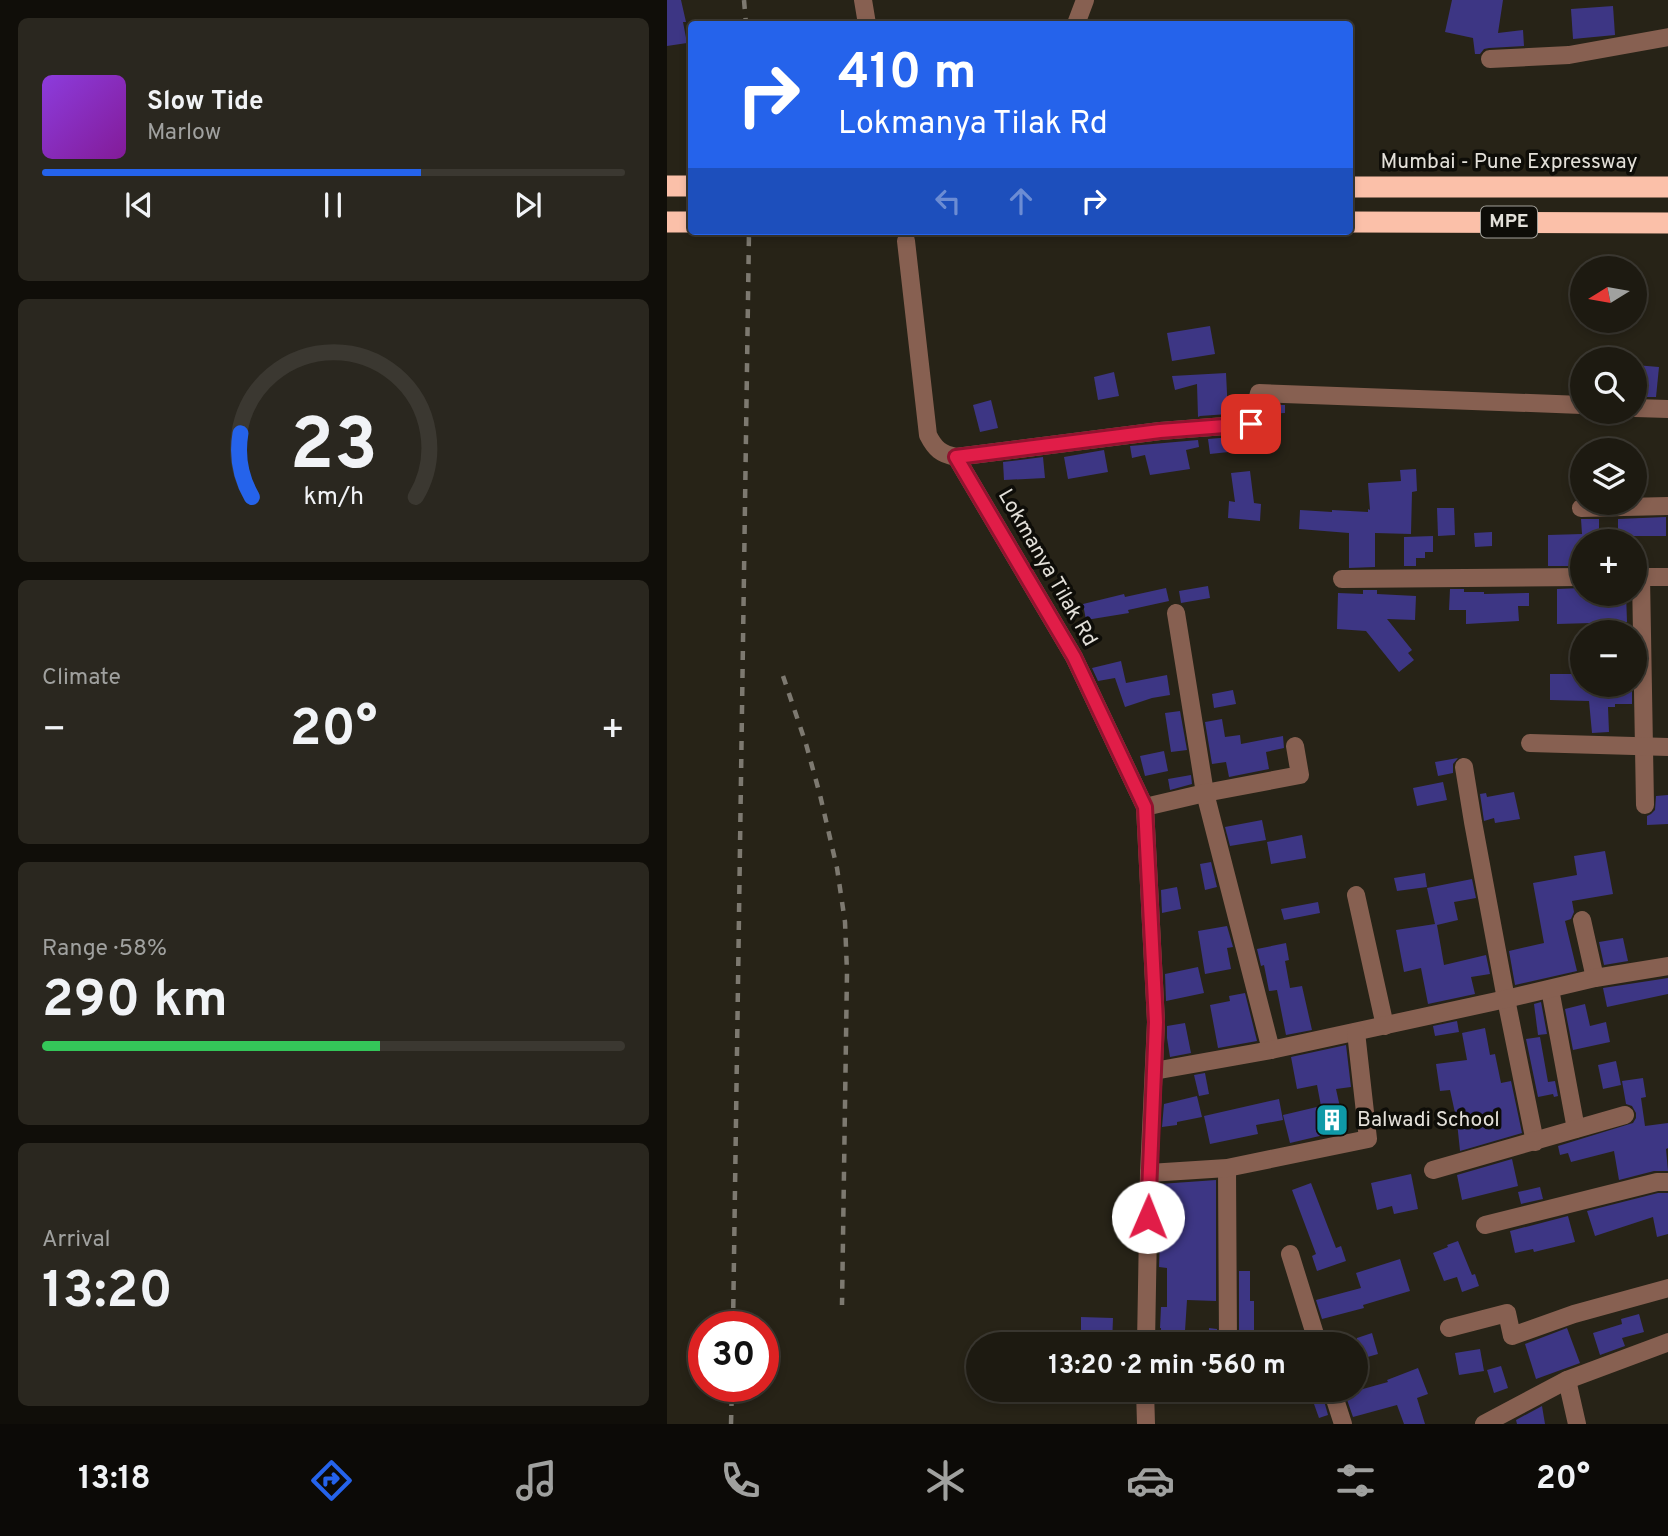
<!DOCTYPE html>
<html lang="en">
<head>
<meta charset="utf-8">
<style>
  :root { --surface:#1d1a11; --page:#2a271f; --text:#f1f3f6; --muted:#a0a19f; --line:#3b3831; --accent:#2563eb }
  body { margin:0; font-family:Overpass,sans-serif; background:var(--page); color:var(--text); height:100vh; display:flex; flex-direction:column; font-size:26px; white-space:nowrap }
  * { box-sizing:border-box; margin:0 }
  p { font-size:23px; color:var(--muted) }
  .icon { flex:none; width:38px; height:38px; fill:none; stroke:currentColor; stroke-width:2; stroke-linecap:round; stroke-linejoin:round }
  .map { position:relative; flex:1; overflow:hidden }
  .details { display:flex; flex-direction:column; gap:18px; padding:18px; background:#100e09; width:667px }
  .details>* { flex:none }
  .banner { position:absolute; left:21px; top:21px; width:665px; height:214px; border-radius:7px; box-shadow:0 4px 10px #0003,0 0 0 2px var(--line); background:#2563eb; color:#fff; overflow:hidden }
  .needle { width:46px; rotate:259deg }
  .controls { position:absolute; left:903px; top:256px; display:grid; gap:14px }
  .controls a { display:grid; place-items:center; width:77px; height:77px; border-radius:50%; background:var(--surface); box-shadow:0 4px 10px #0003,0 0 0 2px var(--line); font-size:35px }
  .speed { position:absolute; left:21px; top:1311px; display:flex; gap:14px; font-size:35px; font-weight:700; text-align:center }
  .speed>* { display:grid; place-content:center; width:91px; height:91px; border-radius:50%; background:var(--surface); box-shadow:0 4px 10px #0003,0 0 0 2px var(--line); line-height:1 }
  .speed .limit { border:10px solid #d22; background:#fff; color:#111 }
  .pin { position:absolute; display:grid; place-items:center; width:60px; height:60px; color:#fff; margin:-30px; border-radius:14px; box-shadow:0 4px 10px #0006 }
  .me { position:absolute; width:77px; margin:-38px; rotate:1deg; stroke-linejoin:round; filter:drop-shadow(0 0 5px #0008) }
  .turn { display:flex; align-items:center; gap:24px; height:147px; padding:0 35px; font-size:32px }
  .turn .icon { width:91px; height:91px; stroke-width:2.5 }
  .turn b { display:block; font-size:49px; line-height:60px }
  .lanes { display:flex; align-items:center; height:66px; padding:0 35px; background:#0003; justify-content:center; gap:35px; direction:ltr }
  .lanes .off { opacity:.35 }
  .big { font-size:52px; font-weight:700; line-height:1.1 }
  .details .tile { flex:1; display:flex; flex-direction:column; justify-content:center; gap:10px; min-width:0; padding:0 24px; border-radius:10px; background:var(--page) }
  .details .dial { align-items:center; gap:0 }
  .dial svg { height:182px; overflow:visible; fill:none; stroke:var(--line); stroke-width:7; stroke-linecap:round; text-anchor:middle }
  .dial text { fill:var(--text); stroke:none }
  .song { display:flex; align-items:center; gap:21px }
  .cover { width:84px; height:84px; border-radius:10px; background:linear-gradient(135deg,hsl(270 70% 55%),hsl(290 70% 35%)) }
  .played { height:7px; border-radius:4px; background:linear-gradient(90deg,var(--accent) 65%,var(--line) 65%) }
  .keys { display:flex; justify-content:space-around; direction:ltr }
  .heat { display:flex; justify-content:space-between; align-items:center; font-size:38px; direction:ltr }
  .charge { height:10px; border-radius:5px; background:linear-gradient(90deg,#34c759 58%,var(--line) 0) }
  .trip { position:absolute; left:299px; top:1332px; width:402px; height:70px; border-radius:35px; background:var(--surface); box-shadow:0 4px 10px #0003,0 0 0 2px var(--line); font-weight:700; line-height:70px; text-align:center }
  .tab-bar { display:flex; height:112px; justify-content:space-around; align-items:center; background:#0c0a07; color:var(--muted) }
  .tab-bar .icon { width:49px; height:49px }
  .tab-bar .selected { color:var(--accent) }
  .tab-bar b { font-size:32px; color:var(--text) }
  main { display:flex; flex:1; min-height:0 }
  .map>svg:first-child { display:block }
  .building { fill:#3d3684 }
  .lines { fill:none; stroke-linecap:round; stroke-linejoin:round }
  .minor { stroke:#876051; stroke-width:18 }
  .highway { stroke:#fbc0a9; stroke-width:21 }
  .rail { stroke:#7d7970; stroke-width:4.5; stroke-dasharray:9 9; stroke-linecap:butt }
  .route-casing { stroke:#92132f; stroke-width:18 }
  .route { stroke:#e11d48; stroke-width:12 }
  .labels { text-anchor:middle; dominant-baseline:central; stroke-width:7; stroke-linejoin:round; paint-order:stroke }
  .shield { fill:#0e0d08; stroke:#a3a19a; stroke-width:2 }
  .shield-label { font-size:19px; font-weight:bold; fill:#e3e0d9 }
  .street-label { font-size:21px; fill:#e3e0d9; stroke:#0e0d08 }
  .poi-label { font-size:21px; fill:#e3e0d9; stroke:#0e0d08; text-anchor:start }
</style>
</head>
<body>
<main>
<section class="details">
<div class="tile">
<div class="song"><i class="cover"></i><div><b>Slow Tide</b><p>Marlow</p></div></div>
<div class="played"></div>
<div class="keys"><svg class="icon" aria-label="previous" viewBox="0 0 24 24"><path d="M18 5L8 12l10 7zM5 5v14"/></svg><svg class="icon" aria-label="pause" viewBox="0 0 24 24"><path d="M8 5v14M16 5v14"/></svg><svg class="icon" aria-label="next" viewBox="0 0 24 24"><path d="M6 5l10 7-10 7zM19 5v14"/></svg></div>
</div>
<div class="tile dial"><svg viewBox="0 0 100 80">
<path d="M14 69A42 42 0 1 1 86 69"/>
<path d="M14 69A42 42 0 0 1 9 41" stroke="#2563eb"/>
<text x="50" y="56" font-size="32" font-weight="700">23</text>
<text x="50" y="72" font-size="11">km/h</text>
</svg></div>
<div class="tile"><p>Climate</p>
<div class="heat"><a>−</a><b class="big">20°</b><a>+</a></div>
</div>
<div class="tile"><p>Range · 58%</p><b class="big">290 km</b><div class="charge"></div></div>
<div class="tile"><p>Arrival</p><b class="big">13:20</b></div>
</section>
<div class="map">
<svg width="1002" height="1424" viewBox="0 0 1002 1424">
  <rect width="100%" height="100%" fill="#272317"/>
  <g class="building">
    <polygon points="0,0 14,0 19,22 16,22 20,43 0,46"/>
    <polygon points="785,0 836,0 831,33 856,30 857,46 822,48 817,49 813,54 808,54 806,38 778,32"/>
    <polygon points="946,6 948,35 906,39 904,9"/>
    <polygon points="543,326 548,354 505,361 500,333"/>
    <polygon points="968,365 992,367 989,397 968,397"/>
    <polygon points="447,372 452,396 431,400 427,377"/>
    <polygon points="559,373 561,414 533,416 531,417 530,384 508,390 505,376"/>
    <polygon points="324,400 331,428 313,432 306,405"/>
    <polygon points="601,405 618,405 618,413 598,414"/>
    <polygon points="578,436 580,450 543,454 541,439"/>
    <polygon points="531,440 532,447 519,450 523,469 483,475 478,455 465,458 463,446"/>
    <polygon points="437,450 441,472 401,479 397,457"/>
    <polygon points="376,457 378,478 337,480 336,462"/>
    <polygon points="749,469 750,491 745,492 744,534 708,533 708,567 682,568 682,533 632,529 633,510 665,512 665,510 701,512 701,509 703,510 701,483 734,481 733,470"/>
    <polygon points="583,471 587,503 594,504 593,521 561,518 562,501 568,502 564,473"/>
    <polygon points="770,508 787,508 788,535 771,536"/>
    <polygon points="999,517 999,536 951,536 951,519"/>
    <polygon points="914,519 932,519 932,537 915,538 915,566 881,566 881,535 915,534"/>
    <polygon points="825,532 825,546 808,547 807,533"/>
    <polygon points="766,536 766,552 758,552 758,558 749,558 749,566 737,566 737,537"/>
    <polygon points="541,586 543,598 514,603 512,591"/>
    <polygon points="499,588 502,601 461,610 462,613 419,620 416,604 457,594 458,597"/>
    <polygon points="915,588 915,593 959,593 960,622 890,624 890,589"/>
    <polygon points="783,589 797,589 797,592 817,592 817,594 862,593 862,606 851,606 852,621 799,624 799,610 782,610"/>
    <polygon points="696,590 710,590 710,594 749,596 748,620 720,619 745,650 741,653 747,660 732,672 699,631 670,629 671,593 696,594"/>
    <polygon points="454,661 459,683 500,675 503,695 485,698 458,707 448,678 431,681 425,668"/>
    <polygon points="883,674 915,674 915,684 965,684 965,704 948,704 948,707 941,707 942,732 925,733 922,701 883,700"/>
    <polygon points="566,690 569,704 547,708 545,694"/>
    <polygon points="513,711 520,750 504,752 498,713"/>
    <polygon points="555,719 558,737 573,735 574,744 616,736 617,748 599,752 602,769 562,777 559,762 545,764 538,722"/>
    <polygon points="497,751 501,771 478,776 473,756"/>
    <polygon points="791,758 786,764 786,773 771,776 768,762"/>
    <polygon points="524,775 525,784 503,790 501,779"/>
    <polygon points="776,782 780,800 750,806 746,788"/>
    <polygon points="847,792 853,819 828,823 827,818 817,821 813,794 819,793 820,797"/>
    <polygon points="1001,795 1001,824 980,825 980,816 984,814 988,810 989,796"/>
    <polygon points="595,820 599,840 563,846 558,827"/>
    <polygon points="635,835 639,858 604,864 600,842"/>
    <polygon points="938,851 946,894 905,901 907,912 904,919 898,921 910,971 848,985 842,951 877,943 866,883 910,875 907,856"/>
    <polygon points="544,862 550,887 538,890 533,864"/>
    <polygon points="758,873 760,887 730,891 727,878"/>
    <polygon points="805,879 809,898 787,902 791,920 770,925 777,965 819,955 823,974 804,977 808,994 761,1004 754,968 737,972 729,930 768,924 760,888"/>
    <polygon points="510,887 514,909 495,913 494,890"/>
    <polygon points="651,902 653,913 617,920 614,909"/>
    <polygon points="560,926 566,947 560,948 564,969 538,974 531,931"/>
    <polygon points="956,938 961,961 937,965 932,942"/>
    <polygon points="619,943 622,960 618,961 623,988 635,986 645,1030 619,1035 610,990 602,991 597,965 594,966 590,949"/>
    <polygon points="531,967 537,993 499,1001 498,974"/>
    <polygon points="1001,978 1001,994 940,1007 936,988"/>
    <polygon points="578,993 590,1041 551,1048 543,1005 563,1001 562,996"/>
    <polygon points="874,1002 880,1034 871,1035 867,1004"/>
    <polygon points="918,1004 923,1026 939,1022 943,1042 906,1050 898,1009"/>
    <polygon points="790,1021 792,1032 768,1036 766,1026"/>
    <polygon points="518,1023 524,1053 503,1057 500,1038 500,1026"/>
    <polygon points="818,1028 823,1055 828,1054 834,1083 844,1081 855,1133 793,1151 790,1122 783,1090 773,1091 769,1064 800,1060 795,1033"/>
    <polygon points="873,1037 881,1082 888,1081 891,1096 887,1097 886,1094 871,1097 859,1039"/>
    <polygon points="679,1045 684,1087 669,1089 678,1130 623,1143 616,1115 654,1106 650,1085 630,1089 624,1057"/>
    <polygon points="949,1061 954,1085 936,1089 931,1065"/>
    <polygon points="538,1073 542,1094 532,1096 527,1075"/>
    <polygon points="976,1078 979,1097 974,1098 978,1126 1001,1123 1001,1148 999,1149 1001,1171 987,1171 952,1180 947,1151 904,1162 901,1153 893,1155 891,1146 966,1123 969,1118 969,1113 965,1106 959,1104 955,1081"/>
    <polygon points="530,1096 535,1117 510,1122 510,1125 495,1127 497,1104"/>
    <polygon points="612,1099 616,1120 589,1125 591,1134 543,1144 537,1116"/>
    <polygon points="845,1159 851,1186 795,1200 790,1175"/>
    <polygon points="744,1174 751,1209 727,1214 725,1206 710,1210 704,1183"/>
    <polygon points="549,1180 549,1301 520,1300 518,1331 542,1332 542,1328 550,1329 550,1344 494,1344 494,1328 493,1328 494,1307 500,1307 500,1268 492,1267 494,1207 493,1207 493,1184"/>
    <polygon points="644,1183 669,1248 674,1246 679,1261 650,1271 645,1256 649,1254 625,1190"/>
    <polygon points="873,1187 876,1199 854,1204 851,1192"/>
    <polygon points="991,1193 1001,1193 1001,1234 990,1237 986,1217 928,1236 920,1211"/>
    <polygon points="901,1216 908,1242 867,1252 866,1249 848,1253 843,1231"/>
    <polygon points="791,1241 805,1275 808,1274 812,1286 795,1292 790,1277 777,1281 766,1253 781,1247 780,1245"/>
    <polygon points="733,1259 743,1291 696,1305 697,1308 655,1319 649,1300 694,1288 689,1273"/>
    <polygon points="572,1271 583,1271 583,1301 587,1301 587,1335 572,1335"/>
    <polygon points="972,1314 977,1332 955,1338 958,1346 933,1355 926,1333 955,1324 954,1319"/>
    <polygon points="414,1317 446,1318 445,1344 414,1344"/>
    <polygon points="900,1328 913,1363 869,1379 858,1344"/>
    <polygon points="705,1333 711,1354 690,1360 690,1338"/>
    <polygon points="813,1349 817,1371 792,1375 788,1353"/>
    <polygon points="834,1366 841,1388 827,1393 820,1370"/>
    <polygon points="751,1368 761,1394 750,1398 758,1424 737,1424 730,1405 686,1417 678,1394 721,1382 720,1380"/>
    <polygon points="642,1390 654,1390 661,1415 652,1418"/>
    <polygon points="875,1406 878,1424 850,1424 849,1420"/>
  </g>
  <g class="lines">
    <g class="minor">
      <polyline points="196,0 200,24"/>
      <polyline points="409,24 418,0"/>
      <polyline points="823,59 902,55 1002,37"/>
      <path d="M239,241L261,435C268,449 274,454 289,457"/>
      <polyline points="968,408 1002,409"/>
      <polyline points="914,508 1002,506"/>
      <polyline points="968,577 1002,577"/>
      <polyline points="974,577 978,805"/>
      <polyline points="675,579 915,577"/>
      <polyline points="509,613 538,793 604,1050"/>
      <polyline points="863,743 1002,747"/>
      <polyline points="797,767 806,822 839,999 868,1142"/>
      <polyline points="478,807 538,793 633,775 628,746"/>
      <polyline points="689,895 718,1026"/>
      <polyline points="915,920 928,978"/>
      <polyline points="883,989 909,1129"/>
      <polyline points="487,1071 604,1050 839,999 928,978 1002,966"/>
      <polyline points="560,1168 561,1344"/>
      <polyline points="766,1170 958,1115"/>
      <polyline points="482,1173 560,1168 701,1139 689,1032"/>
      <polyline points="818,1225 990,1182 1002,1182"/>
      <polyline points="623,1254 651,1344"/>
      <polyline points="782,1328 840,1313 845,1336 907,1314 1002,1288"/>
      <polyline points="479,1344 482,1173 489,1022 478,807 407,657 289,457 493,431 584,424 592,393 915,405"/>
      <polyline points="900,1380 910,1424"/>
      <polyline points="478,1390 479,1424"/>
      <polyline points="665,1390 676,1424"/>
      <polyline points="817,1424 900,1380 1002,1342"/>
    </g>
    <g class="highway">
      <polyline points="0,186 24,186"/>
      <polyline points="682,187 1002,187"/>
      <polyline points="0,222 24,222"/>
      <polyline points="682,222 1002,223"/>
    </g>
    <g class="rail">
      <polyline points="77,0 79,24"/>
      <polyline points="116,676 139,744 153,795 170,868 178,922 180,972 175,1305"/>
      <polyline points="66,1326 82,231"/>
      <polyline points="64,1424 65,1386"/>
    </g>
  </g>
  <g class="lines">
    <defs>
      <polyline id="route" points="481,1217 489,1022 478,807 407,657 289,457 493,431 584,424"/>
    </defs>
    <use href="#route" class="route-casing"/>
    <use href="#route" class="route"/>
  </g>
  <defs>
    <symbol id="building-square" viewBox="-11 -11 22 22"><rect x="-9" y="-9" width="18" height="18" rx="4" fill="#0f9aa8" stroke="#0e0d08"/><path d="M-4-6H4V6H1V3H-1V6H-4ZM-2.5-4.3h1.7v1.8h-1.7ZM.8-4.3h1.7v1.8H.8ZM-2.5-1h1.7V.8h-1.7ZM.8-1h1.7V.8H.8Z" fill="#fff"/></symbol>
  </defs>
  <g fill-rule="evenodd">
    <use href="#building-square" x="646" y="1101" width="38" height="38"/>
  </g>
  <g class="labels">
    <rect class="shield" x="814" y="206.5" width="56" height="31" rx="5"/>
    <g class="shield-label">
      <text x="842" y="222">MPE</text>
    </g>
    <g class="street-label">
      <text x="842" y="162">Mumbai - Pune Expressway</text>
      <text transform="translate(380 568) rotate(60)">Lokmanya Tilak Rd</text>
    </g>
    <g class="poi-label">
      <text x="690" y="1120">Balwadi School</text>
    </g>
  </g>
</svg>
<div class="controls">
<a><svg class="needle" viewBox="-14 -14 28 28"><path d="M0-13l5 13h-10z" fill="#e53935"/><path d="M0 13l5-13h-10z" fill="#a0a19f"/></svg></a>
<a><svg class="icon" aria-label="search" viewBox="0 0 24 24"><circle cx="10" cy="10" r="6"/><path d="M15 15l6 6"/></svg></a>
<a><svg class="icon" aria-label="layers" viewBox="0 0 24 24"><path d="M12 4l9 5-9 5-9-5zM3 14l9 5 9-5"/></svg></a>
<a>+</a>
<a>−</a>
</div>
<div class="speed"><div class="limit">30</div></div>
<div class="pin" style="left:584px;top:424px;background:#d93025"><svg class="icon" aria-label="arrive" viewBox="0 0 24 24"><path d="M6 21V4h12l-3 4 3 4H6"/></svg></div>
<svg class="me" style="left:481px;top:1217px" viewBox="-20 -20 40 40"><circle r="19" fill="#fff"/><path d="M0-13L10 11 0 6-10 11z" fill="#e11d48"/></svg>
<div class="trip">13:20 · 2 min · 560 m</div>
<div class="banner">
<div class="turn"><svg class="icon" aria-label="right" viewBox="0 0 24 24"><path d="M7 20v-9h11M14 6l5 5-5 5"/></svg><div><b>410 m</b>Lokmanya Tilak Rd</div></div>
<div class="lanes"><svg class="icon off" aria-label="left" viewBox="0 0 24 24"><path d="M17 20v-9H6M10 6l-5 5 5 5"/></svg><svg class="icon off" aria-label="ahead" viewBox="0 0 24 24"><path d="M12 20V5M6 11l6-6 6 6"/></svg><svg class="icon" aria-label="right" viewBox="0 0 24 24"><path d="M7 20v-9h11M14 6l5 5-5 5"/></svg></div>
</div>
</div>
</main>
<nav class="tab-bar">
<b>13:18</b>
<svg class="icon selected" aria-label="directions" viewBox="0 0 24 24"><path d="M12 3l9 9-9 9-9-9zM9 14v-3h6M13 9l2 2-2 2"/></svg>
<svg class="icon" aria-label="music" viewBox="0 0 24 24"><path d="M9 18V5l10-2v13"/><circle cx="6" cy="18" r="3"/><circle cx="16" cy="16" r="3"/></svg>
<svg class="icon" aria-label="phone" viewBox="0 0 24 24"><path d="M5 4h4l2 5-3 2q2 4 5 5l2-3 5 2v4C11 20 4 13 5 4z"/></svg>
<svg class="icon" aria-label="climate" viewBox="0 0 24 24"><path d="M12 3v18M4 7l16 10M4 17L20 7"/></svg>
<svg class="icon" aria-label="car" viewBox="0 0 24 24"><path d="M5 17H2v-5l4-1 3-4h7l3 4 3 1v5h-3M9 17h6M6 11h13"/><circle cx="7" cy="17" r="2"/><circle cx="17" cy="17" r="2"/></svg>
<svg class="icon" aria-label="filters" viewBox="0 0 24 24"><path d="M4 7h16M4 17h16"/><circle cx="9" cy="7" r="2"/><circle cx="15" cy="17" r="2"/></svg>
<b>20°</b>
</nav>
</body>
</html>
